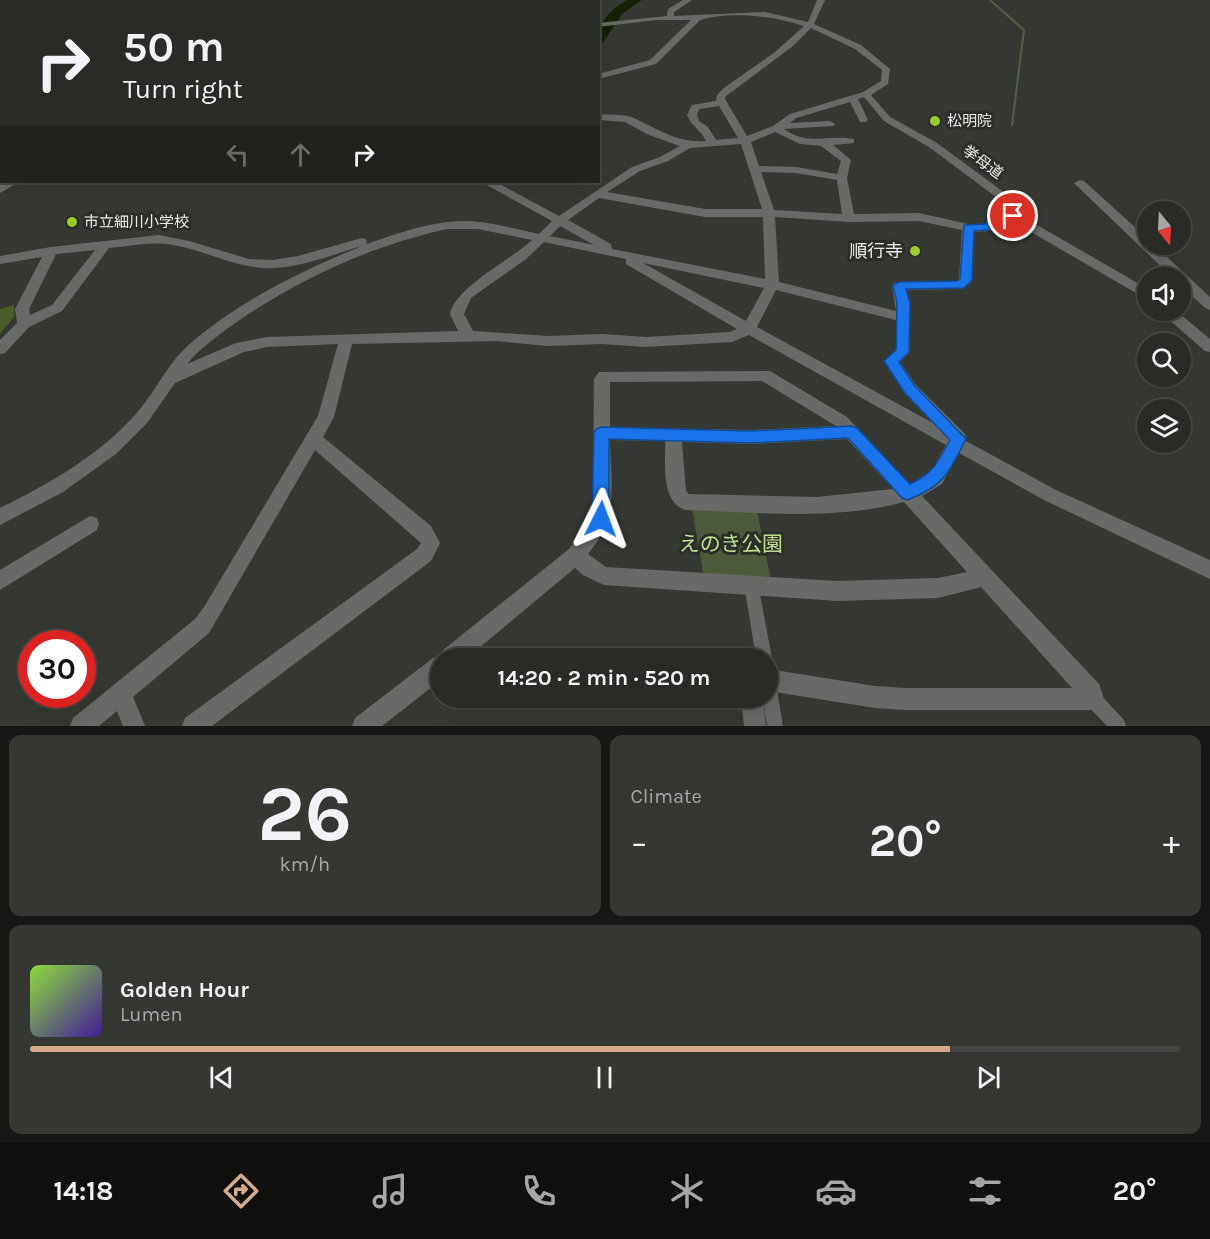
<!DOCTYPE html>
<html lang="en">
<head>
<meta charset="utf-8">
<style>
  :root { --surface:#282b26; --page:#343732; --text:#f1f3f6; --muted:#a5a7a7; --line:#444743; --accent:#d6ab8b }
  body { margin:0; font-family:Karla,"Noto Sans JP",sans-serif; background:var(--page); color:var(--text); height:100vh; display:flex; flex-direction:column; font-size:22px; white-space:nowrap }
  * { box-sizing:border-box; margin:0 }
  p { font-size:20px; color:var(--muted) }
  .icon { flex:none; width:33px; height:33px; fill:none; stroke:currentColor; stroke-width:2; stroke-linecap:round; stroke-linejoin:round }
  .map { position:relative; height:726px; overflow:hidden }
  .panel { display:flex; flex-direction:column; gap:9px; padding:9px; background:#161815; flex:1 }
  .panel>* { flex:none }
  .banner { position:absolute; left:0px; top:0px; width:600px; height:183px; box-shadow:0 6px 24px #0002,0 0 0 2px var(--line); background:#282b26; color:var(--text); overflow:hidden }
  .needle { width:39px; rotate:162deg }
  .tools { position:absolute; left:1137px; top:201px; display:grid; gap:12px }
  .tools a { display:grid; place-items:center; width:54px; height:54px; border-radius:50%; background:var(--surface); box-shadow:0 6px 24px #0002,0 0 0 2px var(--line); font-size:30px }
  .speed { position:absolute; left:18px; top:630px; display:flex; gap:12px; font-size:30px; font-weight:700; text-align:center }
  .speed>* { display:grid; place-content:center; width:78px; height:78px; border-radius:50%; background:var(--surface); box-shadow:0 6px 24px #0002,0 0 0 2px var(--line); line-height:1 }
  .speed .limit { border:9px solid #d22; background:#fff; color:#111 }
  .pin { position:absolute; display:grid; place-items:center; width:51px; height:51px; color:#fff; margin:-26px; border:3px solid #fff; border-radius:50%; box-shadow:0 2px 6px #0007 }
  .me { position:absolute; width:66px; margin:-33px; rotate:3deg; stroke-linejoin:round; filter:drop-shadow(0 0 4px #0008) }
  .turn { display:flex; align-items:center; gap:21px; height:126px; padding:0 24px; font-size:27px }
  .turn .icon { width:78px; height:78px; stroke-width:2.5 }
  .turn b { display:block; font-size:42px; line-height:51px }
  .lanes { display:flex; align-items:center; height:57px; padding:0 24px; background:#0003; justify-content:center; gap:30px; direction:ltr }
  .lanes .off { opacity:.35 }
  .big { font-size:45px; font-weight:700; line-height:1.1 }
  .panel .tile { flex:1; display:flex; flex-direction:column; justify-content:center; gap:9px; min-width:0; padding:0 21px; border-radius:12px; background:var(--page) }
  .panel .dial { align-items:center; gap:0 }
  .dial b { font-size:78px; line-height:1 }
  .song { display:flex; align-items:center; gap:18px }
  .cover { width:72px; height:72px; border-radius:9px; background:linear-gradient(135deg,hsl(90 70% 55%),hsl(260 70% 35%)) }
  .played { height:6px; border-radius:3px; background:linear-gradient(90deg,var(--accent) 80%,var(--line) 80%) }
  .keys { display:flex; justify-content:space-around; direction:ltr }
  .heat { display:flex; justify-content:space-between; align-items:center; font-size:33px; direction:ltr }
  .panel .tiles { flex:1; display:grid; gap:9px; grid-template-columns:1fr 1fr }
  .tile:last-child { grid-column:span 2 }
  .trip { position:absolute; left:430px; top:648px; width:348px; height:60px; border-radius:30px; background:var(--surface); box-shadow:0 6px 24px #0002,0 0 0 2px var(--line); font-weight:700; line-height:60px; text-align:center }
  .dock { display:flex; height:96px; justify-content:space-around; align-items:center; background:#10110f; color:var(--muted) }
  .dock .icon { width:42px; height:42px }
  .dock .active { color:var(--accent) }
  .dock b { font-size:27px; color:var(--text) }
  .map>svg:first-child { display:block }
  .green { fill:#4c593a }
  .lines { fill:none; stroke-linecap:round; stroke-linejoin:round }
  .stream { stroke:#555e45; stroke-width:2 }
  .river { fill:#152100; fill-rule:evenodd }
  .building { fill:#4a5d29 }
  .pedestrian { fill:#686a67; fill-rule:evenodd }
  .minor { fill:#686a67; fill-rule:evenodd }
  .tertiary { fill:#686a67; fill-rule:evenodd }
  .primary { fill:#979a94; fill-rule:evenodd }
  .route { fill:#1a73e8; stroke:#114b97; stroke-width:1.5 }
  .poi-dot { fill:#9bcb33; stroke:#2c2f29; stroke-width:2 }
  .labels { text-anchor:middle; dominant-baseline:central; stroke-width:6; stroke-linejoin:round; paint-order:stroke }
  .far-poi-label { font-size:15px; fill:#e9ebe7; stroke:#2c2f29; text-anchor:start }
  .far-street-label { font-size:15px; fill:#e9ebe7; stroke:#2c2f29 }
  .poi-label { font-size:18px; fill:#e9ebe7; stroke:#2c2f29; text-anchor:end }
  .near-park-label { font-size:21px; fill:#bede8d; stroke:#2c2f29 }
</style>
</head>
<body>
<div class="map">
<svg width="1210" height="726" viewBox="0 0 1210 726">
  <rect width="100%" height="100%" fill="#363933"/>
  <polygon class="green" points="692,509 757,510 771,580 704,578"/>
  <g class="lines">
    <polyline class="stream" points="990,0 1024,30 1012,125"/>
    <g class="river">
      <path d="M627,0H642L622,14L602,44L598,45C598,23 608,11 627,0Z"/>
      <polygon points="0,26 2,27 2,35 0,34"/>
    </g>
  </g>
  <polygon class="building" points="14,305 14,317 0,334 0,309"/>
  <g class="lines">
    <g class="pedestrian">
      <polygon points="751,577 756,579 758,584 772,658 768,664 768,658 756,658 744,584 746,579"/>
      <polygon points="768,675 773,678 776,683 783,726 767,726 763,698 768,698"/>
      <polygon points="1093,691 1099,693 1124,720 1126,726 1107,726 1087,705 1085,699 1087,693"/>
    </g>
    <g class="minor">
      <polygon points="55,0 63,0 55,2"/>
      <rect x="199" y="0" width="8" height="2"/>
      <rect x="254" y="0" width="8" height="2"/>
      <rect x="388" y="0" width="8" height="2"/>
      <polygon points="476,0 484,0 484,2 477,2"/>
      <path d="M683,0H692L674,12V16L765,12L808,22L817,0H825L814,24L861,45L890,69L888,84L871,95L890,117L937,143L1009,196L1018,214L1148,289V300L1012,221L989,231L974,232L971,283L960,289L907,290L910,303V352L900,362L916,385L965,434L966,441L1056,490L1210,560V579L1044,500L959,453L942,484L922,496L1099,684L1104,699L1101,707L1093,710H906L875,708L768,691V669L875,686L906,688H1072L981,587L938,598L837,601L604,585L583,575L575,568L467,658H441V680L382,726H352L355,718L433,658L441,655L443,650L569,549L587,528L593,509L594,379L599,372L770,371L847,417L911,485L930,474L946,445L749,335L732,342L646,347L602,344L548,346L496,341L352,344L334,417L323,437L431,526L440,543L431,561L212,726H182L185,718L417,549L421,543L315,450L209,633L133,697L145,726H123L117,711L99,726H70L73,718L195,619L204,607L318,416L338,344L267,347L244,352L175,383L147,423L116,454L63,492L0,525V508C49,484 98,456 135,415C156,392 167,363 191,343C241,300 301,271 362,246C330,255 296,270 263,268C231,266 204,250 173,245C152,241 130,246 109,248L62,311L29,327L5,353L0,354V340L17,323L15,309L42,257L0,264V256L51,247L159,235L189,241L249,259L273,260L298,256L362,238L366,239L367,244C402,232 442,217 480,222C499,224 519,230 539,234L552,221L485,184L484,182H496L559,216L632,167L660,157L680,146L649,135L625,122L598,120V114C609,115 622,114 631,117C659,129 675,143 706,141C701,130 691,126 687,115L692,105L716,101L717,95L724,88L775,52L804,26C772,16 733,11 700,20L656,64L598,79V74L650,60L691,20H656L598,27V23L667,16L668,9ZM811,28L855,49L882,70L881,81L863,92L790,114L773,126L747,136L725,99L726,96L793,46ZM864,97L884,121L929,147L1000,200L1006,215L983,224H968L919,213L854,214L847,178L851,160L833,145L854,143V139C826,134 810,147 784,129L833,126L835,124L830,121L790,123L796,118L850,102L860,122H866L868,120L858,99ZM719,106L738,138L716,140L708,127L699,121L697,115L699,109ZM775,132L800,144L821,146L841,161L837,174L796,167L759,166L751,142ZM741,144L762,209H705L607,192L640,171L668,161L690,148ZM761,172L796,173L837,180L842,214L774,210ZM599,198L705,217H763L765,279L612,249L611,244L568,220ZM775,217L849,222L919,221L962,230L959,279L957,281L894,283L892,286L896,311L779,282ZM560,226L594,245L550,236ZM447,229H478L532,240C511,260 455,287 450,314L458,331L267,337L236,343L187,364C203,345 224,331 244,317C306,276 374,245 447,229ZM544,242L626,259V264L737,329L730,332L646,337L602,334L548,336L473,331L464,314L471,298L526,259ZM95,250L52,305L30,315L29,309L56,254ZM643,263L764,288L746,321ZM776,290L896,320V350L884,361L904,393L933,423L757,327ZM762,381L836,426L750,430L610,427V382ZM847,439L893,489L817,497L689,494L686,491L682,442L750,444ZM610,440L665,441C666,463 660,501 685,510C757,512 834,521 904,502L967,572L938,578L837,581L606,567L588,554C619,517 611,485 610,440Z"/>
      <rect x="0" y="5" width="2" height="4"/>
      <polygon points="0,20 2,20 0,25"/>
      <polygon points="0,47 2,47 0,52"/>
      <polygon points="1080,180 1084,181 1148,239 1148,244 1153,244 1210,297 1210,310 1205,308 1180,285 1180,278 1173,278 1076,185 1074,183"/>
      <polygon points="6,182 19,182 0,193 0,185"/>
      <polygon points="1158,310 1175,310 1210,339 1210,352 1205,351"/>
      <polygon points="90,516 97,518 99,524 97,530 0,590 0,570"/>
      <polygon points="741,698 763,698 766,726 744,726"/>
    </g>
    <rect class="tertiary" x="0" y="34" width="2" height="4"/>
    <g class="primary">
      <polygon points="248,0 246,2 239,2 240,0"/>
      <rect x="0" y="159" width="2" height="6"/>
    </g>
  </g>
  <path class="route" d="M1013,213L1018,216L1017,218L989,230L974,231L972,280L964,288L906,289L910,303L909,352L899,362L915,386L966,439C949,472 945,486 907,500L902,498L848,438L750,443L609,439V519L607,524L601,527L595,524L592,519L594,433L596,429L602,427L750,431L852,426L857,428L910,484C934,473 938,462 950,440L905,393L884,361L896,350L897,303L893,286L899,282L957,281L960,279L964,225L984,224Z"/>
  <g class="poi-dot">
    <circle cx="935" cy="121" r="6"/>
    <circle cx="72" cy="222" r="6"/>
    <circle cx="915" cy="251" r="6"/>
  </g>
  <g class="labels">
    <g class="far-poi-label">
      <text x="947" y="121">松明院</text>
      <text x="84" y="222">市立細川小学校</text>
    </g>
    <g class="far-street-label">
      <text transform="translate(983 162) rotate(36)">挙母道</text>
    </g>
    <g class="poi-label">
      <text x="903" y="251">順行寺</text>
    </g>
    <g class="near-park-label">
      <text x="731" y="544">えのき公園</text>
    </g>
  </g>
</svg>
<div class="tools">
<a><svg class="needle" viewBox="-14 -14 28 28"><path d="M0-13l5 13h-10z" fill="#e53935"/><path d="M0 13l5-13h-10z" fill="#a5a7a7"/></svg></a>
<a><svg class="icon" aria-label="sound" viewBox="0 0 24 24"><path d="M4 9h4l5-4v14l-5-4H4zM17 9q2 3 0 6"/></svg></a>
<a><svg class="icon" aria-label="search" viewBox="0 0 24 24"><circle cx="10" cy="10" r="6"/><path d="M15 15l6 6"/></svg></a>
<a><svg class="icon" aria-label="layers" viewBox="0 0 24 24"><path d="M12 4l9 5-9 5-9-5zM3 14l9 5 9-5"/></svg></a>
</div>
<div class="speed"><div class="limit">30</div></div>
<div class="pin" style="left:1013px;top:216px;background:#d93025"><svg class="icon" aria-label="arrive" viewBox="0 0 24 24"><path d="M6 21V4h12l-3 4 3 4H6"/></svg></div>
<svg class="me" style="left:601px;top:519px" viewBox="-20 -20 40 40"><path d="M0-17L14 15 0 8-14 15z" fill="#1a73e8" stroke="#fff" stroke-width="4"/></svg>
<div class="trip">14:20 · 2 min · 520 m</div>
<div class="banner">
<div class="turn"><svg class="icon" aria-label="right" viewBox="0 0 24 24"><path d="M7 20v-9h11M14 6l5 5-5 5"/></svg><div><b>50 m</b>Turn right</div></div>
<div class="lanes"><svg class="icon off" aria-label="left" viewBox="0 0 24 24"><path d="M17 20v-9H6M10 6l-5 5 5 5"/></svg><svg class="icon off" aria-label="ahead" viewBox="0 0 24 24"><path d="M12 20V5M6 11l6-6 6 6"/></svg><svg class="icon" aria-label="right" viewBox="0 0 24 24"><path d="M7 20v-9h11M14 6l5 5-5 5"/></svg></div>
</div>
</div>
<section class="panel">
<div class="tiles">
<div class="tile dial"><b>26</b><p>km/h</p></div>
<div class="tile"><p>Climate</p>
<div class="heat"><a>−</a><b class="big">20°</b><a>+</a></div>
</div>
<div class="tile">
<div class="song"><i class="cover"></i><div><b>Golden Hour</b><p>Lumen</p></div></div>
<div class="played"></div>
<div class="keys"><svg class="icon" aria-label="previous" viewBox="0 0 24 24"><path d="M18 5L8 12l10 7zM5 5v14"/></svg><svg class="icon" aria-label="pause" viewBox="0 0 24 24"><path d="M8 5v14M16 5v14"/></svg><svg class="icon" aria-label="next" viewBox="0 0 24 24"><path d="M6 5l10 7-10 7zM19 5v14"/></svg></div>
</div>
</div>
</section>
<nav class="dock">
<b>14:18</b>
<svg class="icon active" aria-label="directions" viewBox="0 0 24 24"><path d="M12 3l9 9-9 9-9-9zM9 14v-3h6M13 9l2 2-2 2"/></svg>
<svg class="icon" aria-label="music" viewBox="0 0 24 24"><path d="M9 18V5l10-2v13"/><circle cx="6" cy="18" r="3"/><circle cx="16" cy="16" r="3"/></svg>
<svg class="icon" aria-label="phone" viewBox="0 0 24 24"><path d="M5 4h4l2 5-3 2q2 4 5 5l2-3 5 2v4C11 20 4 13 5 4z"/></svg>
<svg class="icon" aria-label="climate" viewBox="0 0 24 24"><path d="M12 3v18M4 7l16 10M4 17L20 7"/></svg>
<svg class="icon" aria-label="car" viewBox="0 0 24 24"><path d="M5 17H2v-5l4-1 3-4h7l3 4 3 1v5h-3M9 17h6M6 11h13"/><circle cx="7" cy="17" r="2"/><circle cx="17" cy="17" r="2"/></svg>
<svg class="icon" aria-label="filters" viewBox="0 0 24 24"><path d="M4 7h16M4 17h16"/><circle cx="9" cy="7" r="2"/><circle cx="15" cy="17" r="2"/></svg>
<b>20°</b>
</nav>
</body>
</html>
